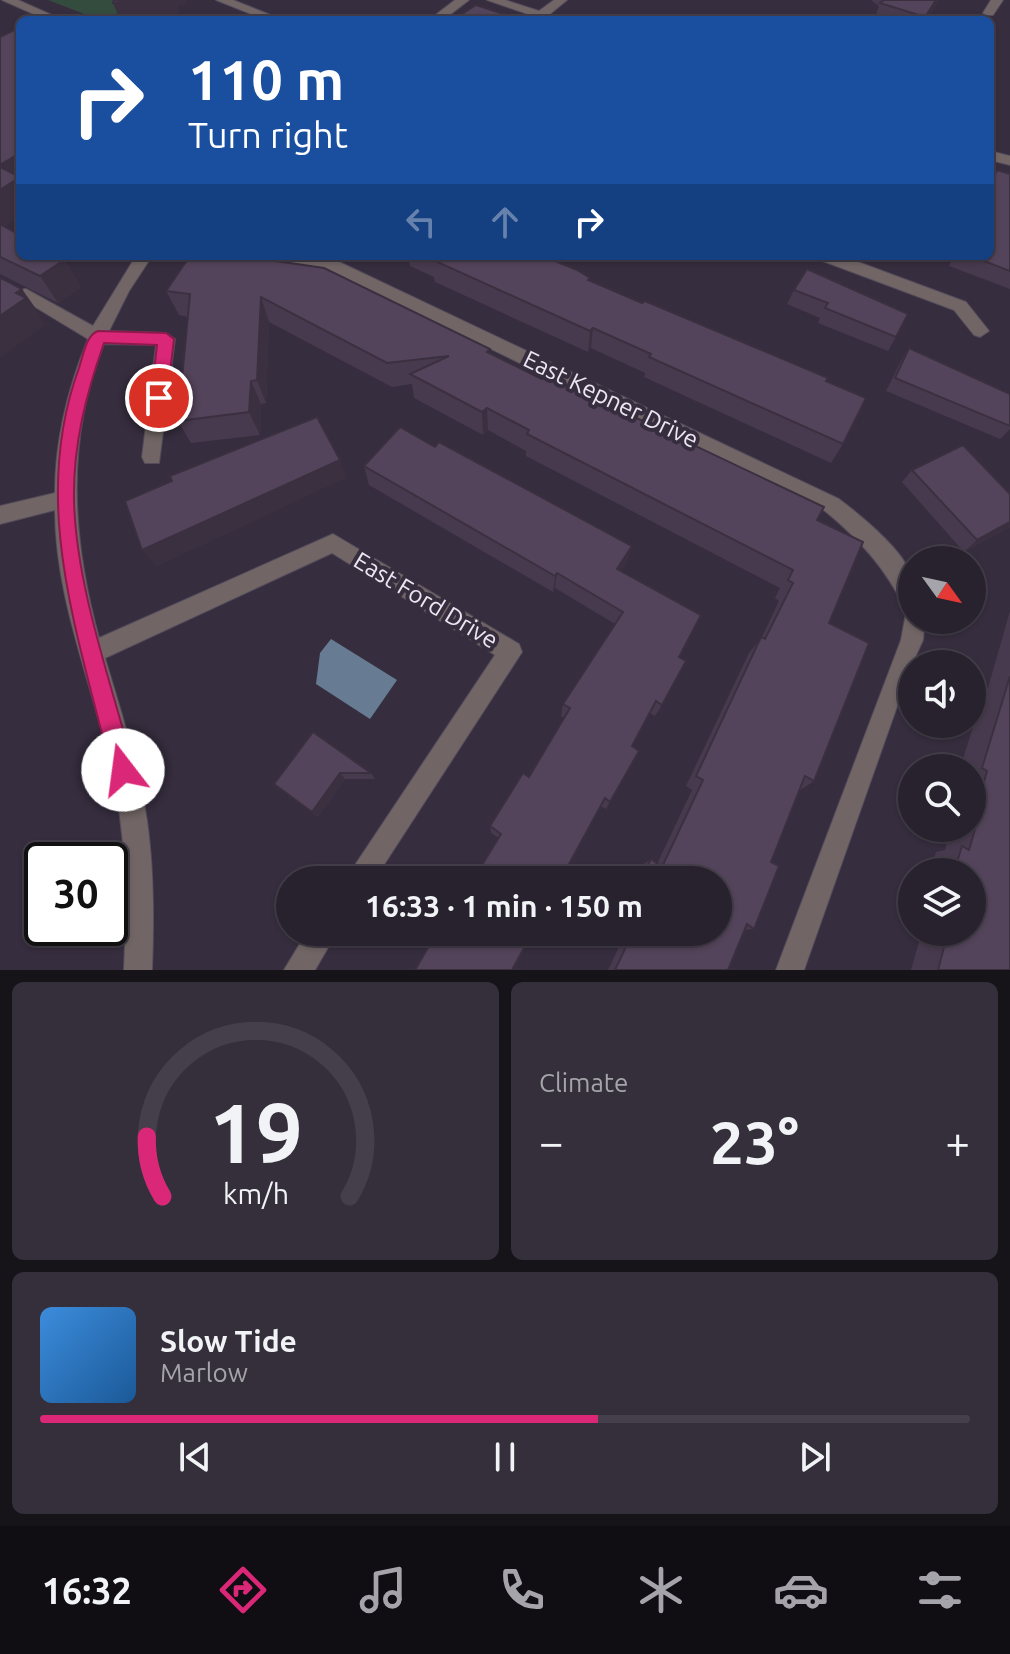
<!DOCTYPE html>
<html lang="en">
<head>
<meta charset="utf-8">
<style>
  :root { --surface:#28222e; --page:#342f3a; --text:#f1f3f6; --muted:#a5a4aa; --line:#443f4a; --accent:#db2777 }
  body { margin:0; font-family:Ubuntu,sans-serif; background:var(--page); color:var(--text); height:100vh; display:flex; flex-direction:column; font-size:30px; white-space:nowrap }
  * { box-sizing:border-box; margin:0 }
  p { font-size:26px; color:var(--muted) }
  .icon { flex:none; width:44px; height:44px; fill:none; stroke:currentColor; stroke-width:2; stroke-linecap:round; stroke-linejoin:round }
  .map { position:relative; height:970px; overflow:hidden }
  .sheet { display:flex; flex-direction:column; gap:12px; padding:12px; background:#161319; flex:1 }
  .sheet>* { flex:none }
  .banner { position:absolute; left:16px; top:16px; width:978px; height:244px; border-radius:12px; box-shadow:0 2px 6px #0004,0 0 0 2px var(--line); background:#1a4fa0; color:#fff; overflow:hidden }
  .needle { width:52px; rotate:123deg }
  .tools { position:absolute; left:898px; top:546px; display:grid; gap:16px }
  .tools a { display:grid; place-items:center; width:88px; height:88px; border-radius:50%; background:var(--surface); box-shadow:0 2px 6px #0004,0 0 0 2px var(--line); font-size:40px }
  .speed { position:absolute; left:24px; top:842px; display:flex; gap:16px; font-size:40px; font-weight:700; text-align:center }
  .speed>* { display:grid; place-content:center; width:104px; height:104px; border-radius:50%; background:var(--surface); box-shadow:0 2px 6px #0004,0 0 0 2px var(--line); line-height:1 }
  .speed .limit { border:4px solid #111; border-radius:12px; background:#fff; color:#111 }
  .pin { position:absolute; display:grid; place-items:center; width:68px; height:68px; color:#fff; margin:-34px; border:4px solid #fff; border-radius:50%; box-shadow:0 2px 8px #0007 }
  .me { position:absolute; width:88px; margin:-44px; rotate:345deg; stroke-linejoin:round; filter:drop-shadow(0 0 6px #0008) }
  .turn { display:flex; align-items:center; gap:28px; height:168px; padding:0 40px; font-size:36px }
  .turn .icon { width:104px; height:104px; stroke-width:2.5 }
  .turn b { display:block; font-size:56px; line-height:68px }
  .lanes { display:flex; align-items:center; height:76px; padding:0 40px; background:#0003; justify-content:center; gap:40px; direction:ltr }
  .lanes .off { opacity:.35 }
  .big { font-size:60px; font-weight:600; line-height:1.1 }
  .sheet .card { flex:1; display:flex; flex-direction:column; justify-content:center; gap:12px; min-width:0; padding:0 28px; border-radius:12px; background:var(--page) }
  .sheet .dial { align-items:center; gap:0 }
  .dial svg { height:208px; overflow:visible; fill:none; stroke:var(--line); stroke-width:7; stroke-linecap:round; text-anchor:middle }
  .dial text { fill:var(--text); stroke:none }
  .song { display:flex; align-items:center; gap:24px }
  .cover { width:96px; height:96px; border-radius:12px; background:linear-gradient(135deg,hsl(210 70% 55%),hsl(210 70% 35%)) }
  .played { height:8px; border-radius:4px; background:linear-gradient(90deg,var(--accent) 60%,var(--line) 60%) }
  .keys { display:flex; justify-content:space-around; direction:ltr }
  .heat { display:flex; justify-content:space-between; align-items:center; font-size:44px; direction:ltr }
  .sheet .tiles { flex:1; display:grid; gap:12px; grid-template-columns:1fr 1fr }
  .card:last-child { grid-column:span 2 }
  .trip { position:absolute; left:276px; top:866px; width:456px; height:80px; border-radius:40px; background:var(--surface); box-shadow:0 2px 6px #0004,0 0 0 2px var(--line); font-weight:600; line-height:80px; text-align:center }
  .dock { display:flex; height:128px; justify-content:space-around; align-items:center; background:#100e12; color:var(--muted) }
  .dock .icon { width:56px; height:56px }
  .dock .active { color:var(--accent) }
  .dock b { font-size:36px; color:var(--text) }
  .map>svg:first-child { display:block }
  .green { fill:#344c3e }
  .water { fill:#677c93 }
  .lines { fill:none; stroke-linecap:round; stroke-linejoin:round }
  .minor-casing { stroke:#534b5b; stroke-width:2 }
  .minor { fill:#716665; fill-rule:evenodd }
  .wall { fill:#483a4e }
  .shaded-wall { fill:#3b3040 }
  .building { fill:#54445b; stroke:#3b3040; stroke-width:2 }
  .route { fill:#db2777; stroke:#8e194d; stroke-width:2 }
  .labels { text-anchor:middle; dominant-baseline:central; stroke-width:8; stroke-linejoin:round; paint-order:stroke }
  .street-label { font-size:24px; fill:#ece6f1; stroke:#362d3e }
</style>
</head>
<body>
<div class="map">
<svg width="1010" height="970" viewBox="0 0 1010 970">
  <rect width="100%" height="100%" fill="#362d3e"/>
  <polygon class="green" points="48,0 123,0 118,20 100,20"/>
  <polygon class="water" points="331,639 397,680 370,719 316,684 320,653"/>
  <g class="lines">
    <defs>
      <g id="minor">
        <polygon points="2,0 18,0 63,20 47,20"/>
        <polygon points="216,0 233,0 283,20 266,20"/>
        <polygon points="455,0 469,0 443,20 429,20"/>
        <polygon points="487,0 505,0 539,11 554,0 567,0 550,14 563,20 545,20"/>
        <polygon points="991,0 1003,0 993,15 985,15 983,13"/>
        <polygon points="990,151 1010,156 1010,165 990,160"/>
        <path d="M136,256H152L129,291L109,331L166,333L175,339L159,463H145L142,457L156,345L104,344C65,441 72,539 99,638L333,534L519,644L522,652L374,880H345L495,655L332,553L105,658C121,712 139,766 147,821C154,870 154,920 152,970H124C127,902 127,835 111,768C92,683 55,598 55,510L0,524V506L55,493C55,440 68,388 88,339L12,293L14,289H26L93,326Z"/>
        <path d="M263,256H310L335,260L839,499C860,515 906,552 912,578C914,588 912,600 912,610L904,607C886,568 858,538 825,511L326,269L271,261Z"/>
        <polygon points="818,256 842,256 966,302 989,331 980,337 974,335 954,310 820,260"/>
        <polygon points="912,610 912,620 925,620 923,640 912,664 804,970 776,970 901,640 906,613"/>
        <polygon points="307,932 337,932 315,970 284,970"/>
      </g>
    </defs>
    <use href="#minor" class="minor-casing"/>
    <use href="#minor" class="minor"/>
  </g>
  <g class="wall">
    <polygon points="871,0 939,0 926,20 886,20 875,17 879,6"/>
    <polygon points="0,37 4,227 64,260 81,287 58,303 0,274"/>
    <polygon points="997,170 1010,174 1010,289 949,266 954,256 990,256 990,181"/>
    <polygon points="190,256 491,354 817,520 829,623 814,781 799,791 771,862 754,929 744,930 728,970 608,970 626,932 718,932 718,880 635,880 642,865 651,859 657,864 692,790 686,786 749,653 762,637 779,601 775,598 780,588 526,456 526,451 488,430 483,435 414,398 412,384 392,387 269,322 266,403 261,404 260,435 191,443 178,421 188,317 179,315 166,291"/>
    <polygon points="408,256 543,256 590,281 826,381 843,444 831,463 644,377 645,373 591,348 588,352 435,282 434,277 410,266"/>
    <polygon points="807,269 896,337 888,351 818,323 820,318 787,304 794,290"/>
    <polygon points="909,348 1010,394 1010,429 1000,439 886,391 901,361"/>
    <polygon points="435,447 632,546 627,562 621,571 679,657 662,705 655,716 650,713 632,746 639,751 606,809 600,806 499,838 491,833 490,826 529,777 564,718 561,716 563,704 615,624 555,588 553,592 369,485 364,466"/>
    <polygon points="912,470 1010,527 964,552 902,482"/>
    <polygon points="1010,611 1010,970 911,970 922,932 972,932 972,872 930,872 936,852 945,850 951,828 972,828 972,768 960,768 985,690 988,688"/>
    <polygon points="313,732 371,773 375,779 345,779 318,817 274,784"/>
  </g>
  <g class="shaded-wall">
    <polygon points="132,0 186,0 186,5 178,5 178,15 147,20 120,20 113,3"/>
    <polygon points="936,0 939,0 926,20 923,20"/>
    <polygon points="20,153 20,216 0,230 0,165"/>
    <polygon points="64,260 81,287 58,303 40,276"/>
    <polygon points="22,289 41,316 39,316 45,325 0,358 0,316 16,293"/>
    <polygon points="261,297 269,322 266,403 257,380"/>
    <polygon points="593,328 591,348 588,352 590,331"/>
    <polygon points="251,381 261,404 260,435 249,412"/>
    <polygon points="487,408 488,430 483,435 482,412"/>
    <polygon points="340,460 346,478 156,567 142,550"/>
    <polygon points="1010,522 1010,527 964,552 977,540"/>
    <polygon points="632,546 627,562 613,585 617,569"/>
    <polygon points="557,573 555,588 553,592 555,576"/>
    <polygon points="340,773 345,779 318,817 312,812"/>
  </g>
  <g class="building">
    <polygon points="114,0 132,0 113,3"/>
    <polygon points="884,0 936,0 925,17 880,3"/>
    <polygon points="476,5 522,20 453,20"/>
    <polygon points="41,16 51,20 34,20"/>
    <polygon points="20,27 20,153 0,165 0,37"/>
    <polygon points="0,167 20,177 0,190"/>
    <polygon points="997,170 1010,174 1010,271 971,256 990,256 990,184"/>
    <polygon points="0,224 20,235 20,256 58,256 64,260 40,276 0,257"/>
    <polygon points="190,256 241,256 324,268 490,349 487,352 542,379 546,375 824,507 817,520 863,542 829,623 869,643 814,781 805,776 771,862 779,866 754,929 747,924 728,970 615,970 633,932 718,932 718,880 640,880 651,859 662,867 703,780 696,776 761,637 765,639 793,583 788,580 793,570 527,434 529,430 487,408 482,412 410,374 449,356 387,363 261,297 257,380 251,381 249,412 178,421 190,294 166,291"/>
    <polygon points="432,256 543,256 577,270 590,278 588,280 642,303 645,301 828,378 826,381 866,398 843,444 649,357 651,354 593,328 590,331 433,260 435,258"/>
    <polygon points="807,269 908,314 896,337 825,308 828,303 794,290"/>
    <polygon points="0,278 1,278 22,289 16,293 26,298 0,316"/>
    <polygon points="909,348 1010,394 1010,426 895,378"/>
    <polygon points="317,417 340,460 142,550 125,501 172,481 170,476"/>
    <polygon points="400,427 435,447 439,442 632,546 617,569 701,615 679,657 686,661 662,705 656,701 632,746 639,751 610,802 605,798 563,875 569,880 473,880 501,834 490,826 523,773 529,777 570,708 563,704 623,612 557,573 555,576 364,466"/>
    <polygon points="963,445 1010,494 1010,522 977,540 912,470"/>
    <polygon points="1010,676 1010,970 938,970 948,932 972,932 972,872 954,872 962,846 969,850 984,798 980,796 987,771 982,768"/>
    <polygon points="313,732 371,773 340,773 312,812 274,784"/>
    <polygon points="428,932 544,932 539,941 531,935 512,970 415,970 429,946 423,941"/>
  </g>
  <path class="route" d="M98,331L166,333L174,339L167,398L159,404L151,398L157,345L104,343C86,394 73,445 74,500C76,588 112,684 134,770L131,778L123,781L115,778L111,770C79,636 29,504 79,368C83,356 86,335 98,331Z"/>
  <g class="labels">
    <g class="street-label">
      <text transform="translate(611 399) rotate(26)">East Kepner Drive</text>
      <text transform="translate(426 600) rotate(31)">East Ford Drive</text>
    </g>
  </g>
</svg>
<div class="tools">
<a><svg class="needle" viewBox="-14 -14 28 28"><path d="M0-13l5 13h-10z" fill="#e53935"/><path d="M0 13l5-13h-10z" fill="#a5a4aa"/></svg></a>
<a><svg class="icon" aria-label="sound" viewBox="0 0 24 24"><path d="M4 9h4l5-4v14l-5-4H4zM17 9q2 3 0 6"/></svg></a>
<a><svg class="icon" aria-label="search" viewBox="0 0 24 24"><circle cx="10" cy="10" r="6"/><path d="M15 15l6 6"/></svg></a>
<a><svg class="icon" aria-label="layers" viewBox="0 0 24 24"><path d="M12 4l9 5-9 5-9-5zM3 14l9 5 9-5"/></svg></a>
</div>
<div class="speed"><div class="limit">30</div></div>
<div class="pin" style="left:159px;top:398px;background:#d93025"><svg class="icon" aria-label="arrive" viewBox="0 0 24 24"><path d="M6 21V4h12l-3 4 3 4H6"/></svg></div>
<svg class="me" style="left:123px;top:770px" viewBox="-20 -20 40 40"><circle r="19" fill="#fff"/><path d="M0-13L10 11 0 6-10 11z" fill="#db2777"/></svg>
<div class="trip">16:33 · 1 min · 150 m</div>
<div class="banner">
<div class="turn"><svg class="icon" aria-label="right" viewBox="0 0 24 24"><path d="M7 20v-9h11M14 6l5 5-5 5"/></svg><div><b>110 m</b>Turn right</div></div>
<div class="lanes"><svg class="icon off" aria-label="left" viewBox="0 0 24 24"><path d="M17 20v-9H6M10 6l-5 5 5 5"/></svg><svg class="icon off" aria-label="ahead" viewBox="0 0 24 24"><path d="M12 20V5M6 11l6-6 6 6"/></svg><svg class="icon" aria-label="right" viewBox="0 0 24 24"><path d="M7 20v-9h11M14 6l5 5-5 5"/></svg></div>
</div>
</div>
<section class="sheet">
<div class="tiles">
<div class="card dial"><svg viewBox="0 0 100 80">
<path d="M14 69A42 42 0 1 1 86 69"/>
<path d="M14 69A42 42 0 0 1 8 46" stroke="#db2777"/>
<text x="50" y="56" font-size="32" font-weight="700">19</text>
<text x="50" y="72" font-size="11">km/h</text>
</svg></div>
<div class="card"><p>Climate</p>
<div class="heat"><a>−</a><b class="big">23°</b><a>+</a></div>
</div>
<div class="card">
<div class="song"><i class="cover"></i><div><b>Slow Tide</b><p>Marlow</p></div></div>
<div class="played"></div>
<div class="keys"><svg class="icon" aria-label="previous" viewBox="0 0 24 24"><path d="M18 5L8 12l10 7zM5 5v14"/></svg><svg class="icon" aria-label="pause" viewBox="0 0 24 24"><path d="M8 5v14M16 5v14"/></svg><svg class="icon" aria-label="next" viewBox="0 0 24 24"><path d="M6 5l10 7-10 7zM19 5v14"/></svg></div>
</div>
</div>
</section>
<nav class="dock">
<b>16:32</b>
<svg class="icon active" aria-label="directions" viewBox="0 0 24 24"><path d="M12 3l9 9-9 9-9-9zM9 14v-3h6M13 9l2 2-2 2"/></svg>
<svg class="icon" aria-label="music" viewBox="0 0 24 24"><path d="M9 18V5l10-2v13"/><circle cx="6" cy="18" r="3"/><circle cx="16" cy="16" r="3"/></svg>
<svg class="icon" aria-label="phone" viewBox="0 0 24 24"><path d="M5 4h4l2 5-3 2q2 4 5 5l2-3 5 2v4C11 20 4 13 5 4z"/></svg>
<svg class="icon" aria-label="climate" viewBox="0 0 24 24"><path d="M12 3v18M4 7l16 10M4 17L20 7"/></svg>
<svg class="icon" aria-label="car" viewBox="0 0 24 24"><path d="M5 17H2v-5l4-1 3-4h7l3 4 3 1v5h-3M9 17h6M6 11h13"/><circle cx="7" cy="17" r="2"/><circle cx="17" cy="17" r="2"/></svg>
<svg class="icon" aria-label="filters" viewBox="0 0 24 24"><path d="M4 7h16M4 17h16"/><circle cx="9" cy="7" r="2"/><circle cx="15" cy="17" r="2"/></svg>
</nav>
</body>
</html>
